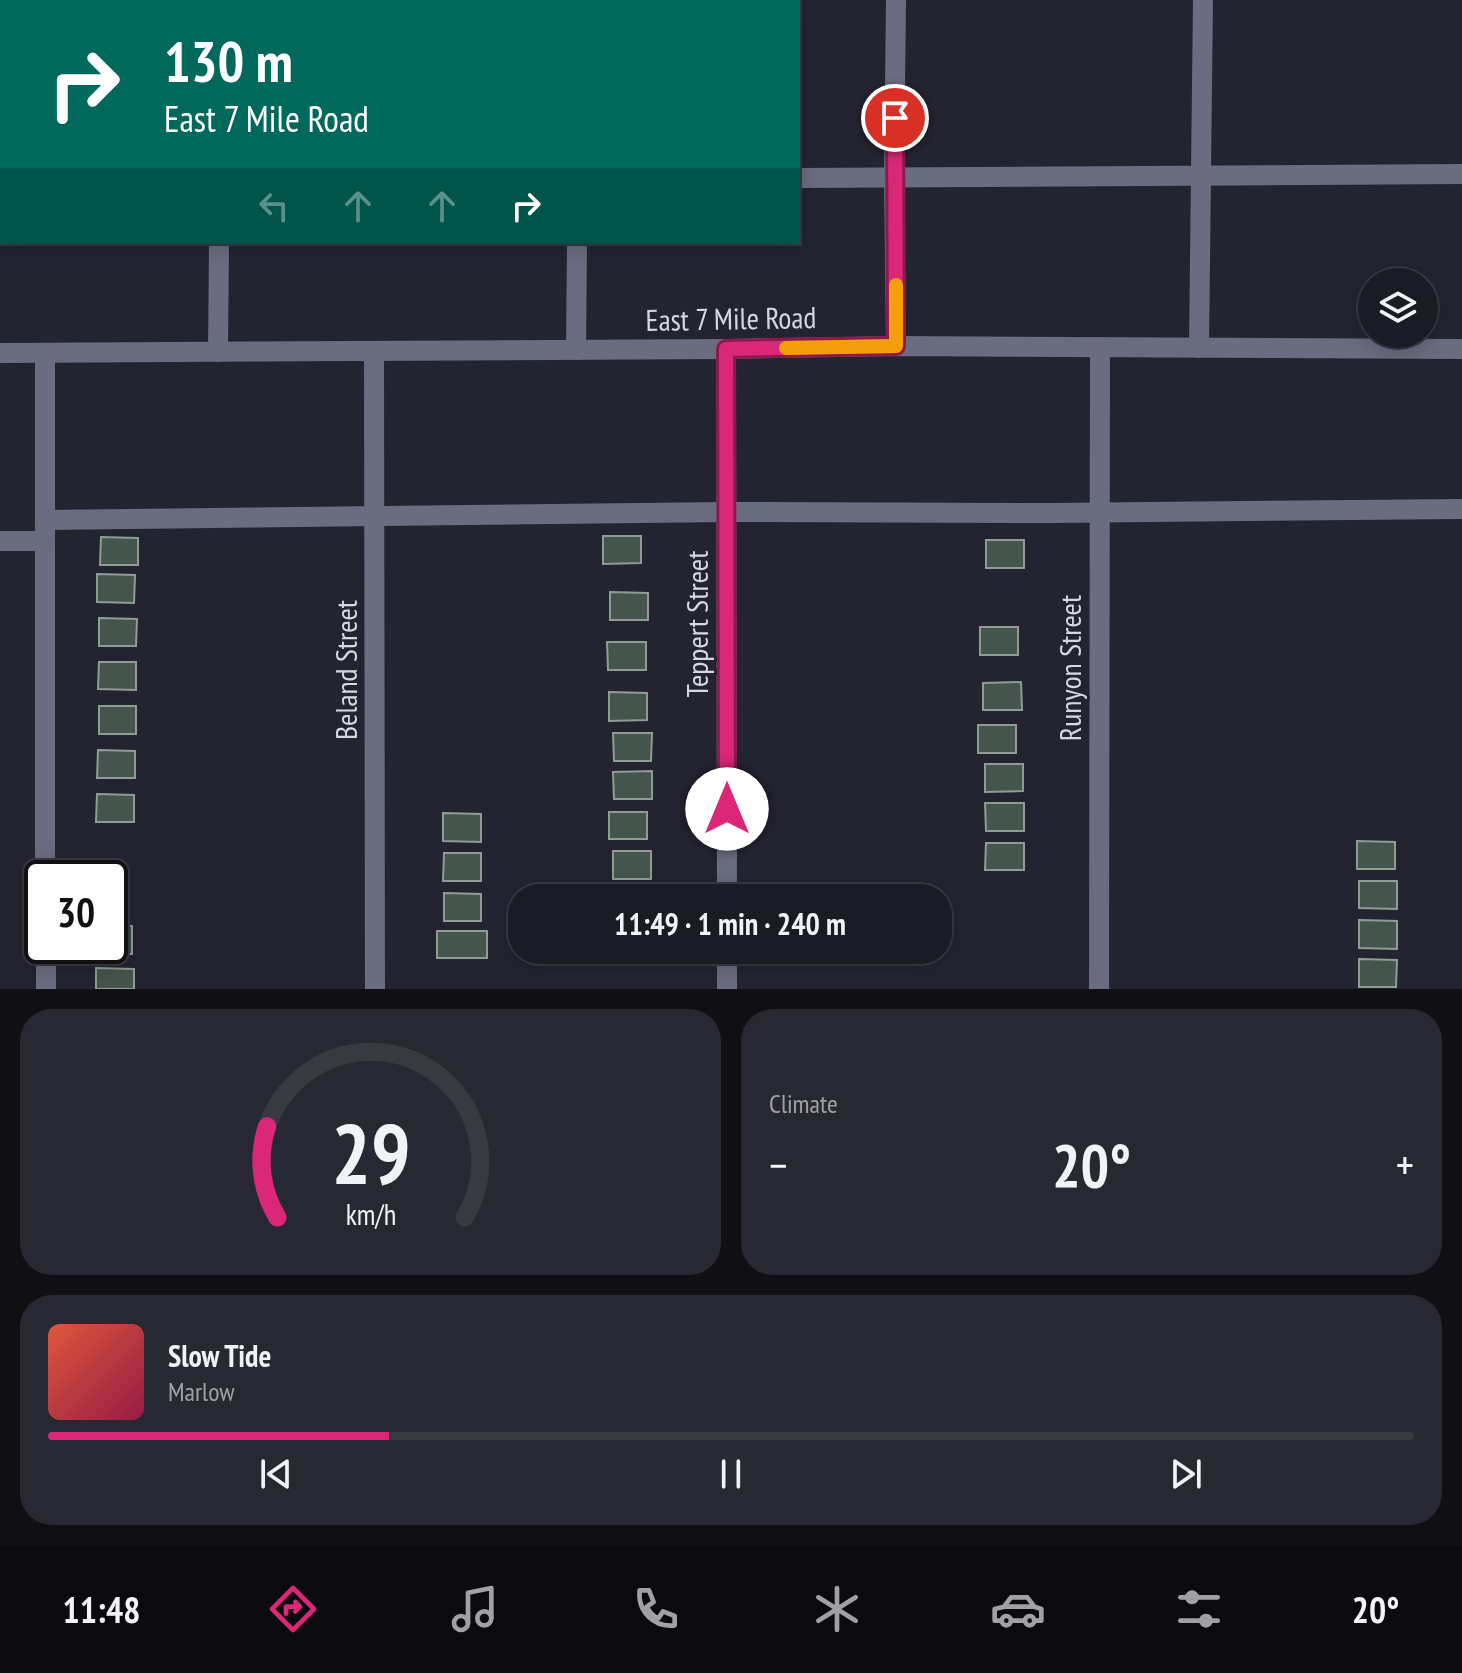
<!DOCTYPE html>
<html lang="en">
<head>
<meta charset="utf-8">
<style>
  :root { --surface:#1b1b25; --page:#282832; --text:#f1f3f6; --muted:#a0a1a7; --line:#393942; --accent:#db2777 }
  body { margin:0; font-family:"PT Sans Narrow",sans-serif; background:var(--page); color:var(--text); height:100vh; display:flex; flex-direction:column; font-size:30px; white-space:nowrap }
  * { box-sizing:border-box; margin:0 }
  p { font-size:26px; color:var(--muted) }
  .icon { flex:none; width:44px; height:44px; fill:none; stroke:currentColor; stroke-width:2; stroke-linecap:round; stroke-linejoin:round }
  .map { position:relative; height:989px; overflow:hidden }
  .side { display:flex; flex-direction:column; gap:20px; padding:20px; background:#0f0f14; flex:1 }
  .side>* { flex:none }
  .hud { position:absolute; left:0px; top:0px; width:800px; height:244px; box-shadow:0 4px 20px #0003,0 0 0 2px var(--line); background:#00695c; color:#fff; overflow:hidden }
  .buttons { position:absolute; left:1358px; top:268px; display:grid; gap:16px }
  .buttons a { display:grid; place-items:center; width:80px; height:80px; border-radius:50%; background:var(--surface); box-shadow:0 4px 20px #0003,0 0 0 2px var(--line); font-size:40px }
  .speed { position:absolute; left:24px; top:860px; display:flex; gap:16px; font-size:40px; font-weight:700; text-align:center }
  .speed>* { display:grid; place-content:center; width:104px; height:104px; border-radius:50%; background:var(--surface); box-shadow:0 4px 20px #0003,0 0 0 2px var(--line); line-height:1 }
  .speed .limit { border:4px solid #111; border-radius:12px; background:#fff; color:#111 }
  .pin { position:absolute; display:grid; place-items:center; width:68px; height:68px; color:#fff; margin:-34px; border:4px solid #fff; border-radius:50%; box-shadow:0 2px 8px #0007 }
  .me { position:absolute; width:88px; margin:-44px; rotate:0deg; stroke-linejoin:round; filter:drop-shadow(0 0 6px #0008) }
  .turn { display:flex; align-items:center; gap:28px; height:168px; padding:0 32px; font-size:36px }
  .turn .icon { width:104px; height:104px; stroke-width:2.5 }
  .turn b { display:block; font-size:56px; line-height:68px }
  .lanes { display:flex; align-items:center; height:76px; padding:0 32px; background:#0003; justify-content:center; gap:40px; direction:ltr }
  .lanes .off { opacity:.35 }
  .big { font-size:60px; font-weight:600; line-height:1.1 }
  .side .card { flex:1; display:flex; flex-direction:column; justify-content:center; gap:12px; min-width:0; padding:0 28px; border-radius:32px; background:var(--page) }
  .side .dial { align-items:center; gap:0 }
  .dial svg { height:208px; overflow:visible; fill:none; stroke:var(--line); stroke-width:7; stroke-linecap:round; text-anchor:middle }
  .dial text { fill:var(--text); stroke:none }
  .song { display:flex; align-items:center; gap:24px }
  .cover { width:96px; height:96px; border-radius:12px; background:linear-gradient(135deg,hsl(10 70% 55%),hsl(340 70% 35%)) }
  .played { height:8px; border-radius:4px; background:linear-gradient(90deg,var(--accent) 25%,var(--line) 25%) }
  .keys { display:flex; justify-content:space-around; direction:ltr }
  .heat { display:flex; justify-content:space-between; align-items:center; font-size:44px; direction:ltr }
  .side .tiles { flex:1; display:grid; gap:20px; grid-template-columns:1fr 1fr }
  .card:last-child { grid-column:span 2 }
  .trip { position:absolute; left:508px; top:884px; width:444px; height:80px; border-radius:32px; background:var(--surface); box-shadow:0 4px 20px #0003,0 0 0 2px var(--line); font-weight:600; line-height:80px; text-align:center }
  .menu { display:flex; height:128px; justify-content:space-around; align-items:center; background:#0b0b0f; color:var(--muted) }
  .menu .icon { width:56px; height:56px }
  .menu .selected { color:var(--accent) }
  .menu b { font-size:36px; color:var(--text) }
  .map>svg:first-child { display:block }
  .building { fill:#45544c; stroke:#8d9d94; stroke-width:2 }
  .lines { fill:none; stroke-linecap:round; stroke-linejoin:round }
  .minor { stroke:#6a6c7f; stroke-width:20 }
  .route-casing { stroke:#8e194d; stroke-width:20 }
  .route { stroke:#db2777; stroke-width:14 }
  .slow { stroke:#f59e0b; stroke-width:14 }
  .labels { text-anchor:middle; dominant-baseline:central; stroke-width:6; stroke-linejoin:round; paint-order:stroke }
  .street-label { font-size:30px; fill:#d6d7e0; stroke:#242431 }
</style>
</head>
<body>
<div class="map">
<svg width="1462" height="989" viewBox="0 0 1462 989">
  <rect width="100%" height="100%" fill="#242431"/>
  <g class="building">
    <polygon points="603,536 641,536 641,563 603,564"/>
    <polygon points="101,537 138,538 138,565 100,565"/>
    <rect x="986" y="540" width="38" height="28"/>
    <polygon points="97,574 135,575 134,603 97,602"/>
    <polygon points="610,592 648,593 648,620 610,620"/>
    <polygon points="99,618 137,619 136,646 99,646"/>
    <rect x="980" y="627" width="38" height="28"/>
    <polygon points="607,642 646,642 646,670 608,670"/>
    <polygon points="99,662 136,662 136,690 98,689"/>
    <polygon points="1021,682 1022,710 983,710 983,683"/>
    <polygon points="609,692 647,693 647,720 609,721"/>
    <rect x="99" y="706" width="37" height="28"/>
    <rect x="978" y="725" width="38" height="28"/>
    <polygon points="613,733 652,733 651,761 614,761"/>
    <polygon points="98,750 135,751 135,778 97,778"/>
    <polygon points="985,764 1023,764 1023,791 985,792"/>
    <polygon points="652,771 652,799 614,799 613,772"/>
    <polygon points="97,794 134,795 134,822 96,822"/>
    <polygon points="985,803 1024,803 1024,831 986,831"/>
    <rect x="609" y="812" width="38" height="27"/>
    <polygon points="443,813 481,814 481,842 443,841"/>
    <polygon points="1357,841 1395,842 1395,869 1357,869"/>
    <polygon points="986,843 1024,843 1024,870 985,870"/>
    <rect x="613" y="851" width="38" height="28"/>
    <polygon points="444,853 481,853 481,881 443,881"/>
    <polygon points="1359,881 1397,881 1397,909 1359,908"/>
    <polygon points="444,893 481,894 481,921 444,921"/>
    <polygon points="1359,920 1397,921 1397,949 1359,948"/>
    <polygon points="110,926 132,926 132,954 94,954 94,946 110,946"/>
    <rect x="437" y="931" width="50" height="27"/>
    <polygon points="1359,959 1397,960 1396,987 1359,987"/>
    <polygon points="96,968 134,969 134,989 96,989"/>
  </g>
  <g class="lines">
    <g class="minor">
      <polyline points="222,2 222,0"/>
      <polyline points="580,2 580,0"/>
      <polyline points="0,156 2,156"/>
      <polyline points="798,178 1462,174"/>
      <polyline points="896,346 894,176 896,0"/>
      <polyline points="1199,348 1203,0"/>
      <polyline points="726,349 727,898"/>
      <polyline points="576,350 577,242"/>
      <polyline points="374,351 375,989"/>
      <polyline points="218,352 219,242"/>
      <polyline points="0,353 726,349 896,346 1462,349"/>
      <polyline points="45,353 45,878"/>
      <polyline points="45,520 726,512 1051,513 1462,509"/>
      <polyline points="0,541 45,541"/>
      <polyline points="46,946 46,989"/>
      <polyline points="727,950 727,989"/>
      <polyline points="1099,989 1100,347"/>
    </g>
  </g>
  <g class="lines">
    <defs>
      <polyline id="route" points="727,809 726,349 896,346 895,118"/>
    </defs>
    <use href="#route" class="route-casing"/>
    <use href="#route" class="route"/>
    <polyline class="slow" points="786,348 896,346 896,285"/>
  </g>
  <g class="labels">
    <g class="street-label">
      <text transform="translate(731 318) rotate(-1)">East 7 Mile Road</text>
      <text transform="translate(696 624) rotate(-90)">Teppert Street</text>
      <text transform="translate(1069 668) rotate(-90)">Runyon Street</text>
      <text transform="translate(345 670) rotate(-90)">Beland Street</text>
    </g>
  </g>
</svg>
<div class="buttons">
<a><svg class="icon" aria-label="layers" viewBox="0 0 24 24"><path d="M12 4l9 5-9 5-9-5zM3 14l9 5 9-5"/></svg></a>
</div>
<div class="speed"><div class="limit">30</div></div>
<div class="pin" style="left:895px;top:118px;background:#d93025"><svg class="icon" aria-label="arrive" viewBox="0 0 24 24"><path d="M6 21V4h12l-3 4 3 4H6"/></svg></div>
<svg class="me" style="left:727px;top:809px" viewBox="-20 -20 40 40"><circle r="19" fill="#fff"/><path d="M0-13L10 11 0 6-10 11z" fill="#db2777"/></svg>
<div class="trip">11:49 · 1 min · 240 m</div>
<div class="hud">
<div class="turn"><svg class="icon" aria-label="right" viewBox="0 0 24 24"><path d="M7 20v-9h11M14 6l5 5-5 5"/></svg><div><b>130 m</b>East 7 Mile Road</div></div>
<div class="lanes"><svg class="icon off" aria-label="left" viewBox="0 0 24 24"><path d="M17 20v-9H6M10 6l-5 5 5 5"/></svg><svg class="icon off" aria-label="ahead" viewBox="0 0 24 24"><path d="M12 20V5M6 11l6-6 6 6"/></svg><svg class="icon off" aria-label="ahead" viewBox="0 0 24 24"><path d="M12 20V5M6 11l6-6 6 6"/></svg><svg class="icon" aria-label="right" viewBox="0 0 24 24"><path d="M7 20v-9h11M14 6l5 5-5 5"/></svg></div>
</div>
</div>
<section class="side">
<div class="tiles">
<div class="card dial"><svg viewBox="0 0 100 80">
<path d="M14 69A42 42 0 1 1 86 69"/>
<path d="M14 69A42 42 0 0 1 10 34" stroke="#db2777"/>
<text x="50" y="56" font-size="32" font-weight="700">29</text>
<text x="50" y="72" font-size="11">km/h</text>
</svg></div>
<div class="card"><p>Climate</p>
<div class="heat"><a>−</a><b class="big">20°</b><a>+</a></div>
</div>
<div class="card">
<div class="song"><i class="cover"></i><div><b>Slow Tide</b><p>Marlow</p></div></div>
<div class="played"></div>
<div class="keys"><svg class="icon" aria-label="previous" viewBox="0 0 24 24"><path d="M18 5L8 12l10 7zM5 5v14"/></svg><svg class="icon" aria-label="pause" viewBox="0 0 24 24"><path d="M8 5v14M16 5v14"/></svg><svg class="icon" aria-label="next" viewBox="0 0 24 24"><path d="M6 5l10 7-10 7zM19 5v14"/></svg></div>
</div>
</div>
</section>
<nav class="menu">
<b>11:48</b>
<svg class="icon selected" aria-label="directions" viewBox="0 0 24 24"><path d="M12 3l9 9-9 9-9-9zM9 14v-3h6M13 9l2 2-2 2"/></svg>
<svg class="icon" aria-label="music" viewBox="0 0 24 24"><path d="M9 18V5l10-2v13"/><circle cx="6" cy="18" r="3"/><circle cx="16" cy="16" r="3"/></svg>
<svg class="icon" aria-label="phone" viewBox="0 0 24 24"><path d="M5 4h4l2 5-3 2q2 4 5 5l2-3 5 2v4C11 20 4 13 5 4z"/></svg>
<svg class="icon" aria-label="climate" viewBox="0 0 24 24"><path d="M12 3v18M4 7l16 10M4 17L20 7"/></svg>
<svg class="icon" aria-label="car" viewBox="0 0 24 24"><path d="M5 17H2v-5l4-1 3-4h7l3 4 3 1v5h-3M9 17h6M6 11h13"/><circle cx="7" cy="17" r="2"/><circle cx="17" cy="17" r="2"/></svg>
<svg class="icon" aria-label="filters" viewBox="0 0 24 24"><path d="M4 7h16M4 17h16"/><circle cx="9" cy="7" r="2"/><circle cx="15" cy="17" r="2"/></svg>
<b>20°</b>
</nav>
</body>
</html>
